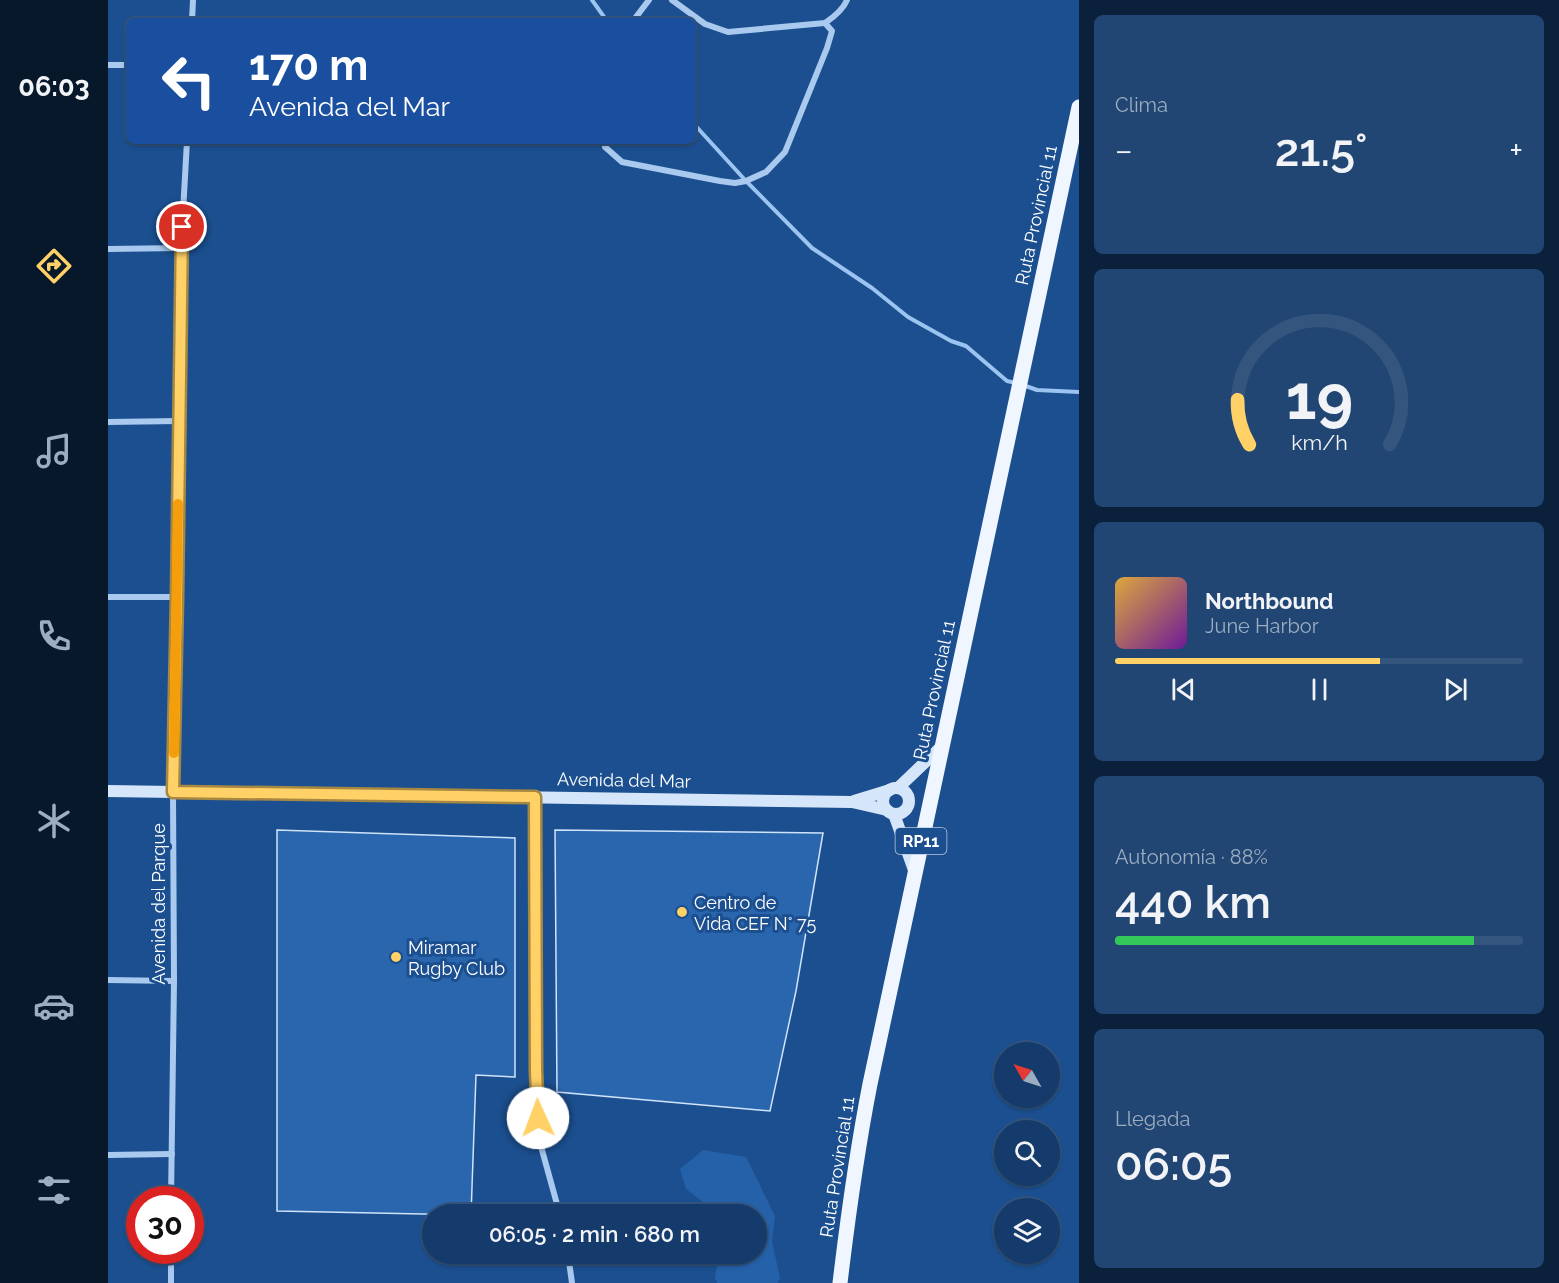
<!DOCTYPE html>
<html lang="es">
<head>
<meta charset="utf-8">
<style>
  :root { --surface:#143b6b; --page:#214673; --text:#f1f3f6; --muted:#9dadc1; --line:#33557e; --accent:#ffd166 }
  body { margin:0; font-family:Raleway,sans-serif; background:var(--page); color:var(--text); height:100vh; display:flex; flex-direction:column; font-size:22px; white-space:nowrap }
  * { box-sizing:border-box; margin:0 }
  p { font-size:20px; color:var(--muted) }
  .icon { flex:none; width:33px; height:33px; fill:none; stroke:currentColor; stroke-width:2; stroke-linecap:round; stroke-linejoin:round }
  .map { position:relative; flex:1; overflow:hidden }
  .panel { display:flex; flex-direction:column; gap:15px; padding:15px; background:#0b203b; width:480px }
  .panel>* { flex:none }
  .hud { position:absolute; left:18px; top:18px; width:570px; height:126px; border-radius:9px; box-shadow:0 2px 4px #0004,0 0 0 2px var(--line); background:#1a4fa0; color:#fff; overflow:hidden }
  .needle { width:39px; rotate:309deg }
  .tools { position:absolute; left:886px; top:1042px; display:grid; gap:12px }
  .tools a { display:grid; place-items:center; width:66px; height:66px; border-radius:50%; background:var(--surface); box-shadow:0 2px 4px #0004,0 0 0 2px var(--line); font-size:30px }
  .speed { position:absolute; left:18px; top:1186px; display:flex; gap:12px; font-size:30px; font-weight:700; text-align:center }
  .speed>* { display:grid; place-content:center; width:78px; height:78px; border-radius:50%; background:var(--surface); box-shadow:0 2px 4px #0004,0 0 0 2px var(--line); line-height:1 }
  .speed .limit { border:9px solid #d22; background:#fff; color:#111 }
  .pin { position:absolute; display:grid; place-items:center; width:51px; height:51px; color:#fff; margin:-26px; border:3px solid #fff; border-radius:50%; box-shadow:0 2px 6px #0007 }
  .me { position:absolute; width:66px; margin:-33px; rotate:358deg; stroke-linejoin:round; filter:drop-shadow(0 0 4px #0008) }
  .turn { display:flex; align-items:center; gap:21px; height:126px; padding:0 24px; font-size:27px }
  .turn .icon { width:78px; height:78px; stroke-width:2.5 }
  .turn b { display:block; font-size:42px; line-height:51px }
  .big { font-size:45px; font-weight:600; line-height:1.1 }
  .panel .card { flex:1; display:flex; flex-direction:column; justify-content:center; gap:9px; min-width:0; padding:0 21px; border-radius:9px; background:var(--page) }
  .panel .dial { align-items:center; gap:0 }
  .dial svg { height:156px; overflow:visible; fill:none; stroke:var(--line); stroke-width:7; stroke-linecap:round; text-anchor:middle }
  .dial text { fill:var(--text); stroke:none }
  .song { display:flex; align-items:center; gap:18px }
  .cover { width:72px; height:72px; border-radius:9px; background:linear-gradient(135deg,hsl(40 70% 55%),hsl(280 70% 35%)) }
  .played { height:6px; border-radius:3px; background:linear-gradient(90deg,var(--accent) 65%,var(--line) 65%) }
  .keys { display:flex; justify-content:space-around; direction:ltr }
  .heat { display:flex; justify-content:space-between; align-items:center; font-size:33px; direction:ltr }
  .charge { height:9px; border-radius:4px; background:linear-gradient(90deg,#34c759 88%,var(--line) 0) }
  .trip { position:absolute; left:314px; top:1204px; width:345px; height:60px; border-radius:30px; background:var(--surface); box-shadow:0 2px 4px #0004,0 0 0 2px var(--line); font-weight:600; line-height:60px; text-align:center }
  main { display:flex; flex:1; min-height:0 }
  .menu { display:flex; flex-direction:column; width:108px; justify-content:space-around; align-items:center; background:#08182b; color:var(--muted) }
  .menu .icon { width:42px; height:42px }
  .menu .current { color:var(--accent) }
  .menu b { font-size:27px; color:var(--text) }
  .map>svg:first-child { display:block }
  .green { fill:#2461a8 }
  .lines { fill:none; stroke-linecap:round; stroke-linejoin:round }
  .stream { stroke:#9cc4f0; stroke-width:4 }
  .building { fill:#2a66ad; stroke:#cfe3fa; stroke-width:1.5 }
  .minor { stroke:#a9c9ee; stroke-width:6 }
  .secondary { stroke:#d6e6fa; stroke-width:12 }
  .primary { stroke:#f0f6ff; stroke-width:15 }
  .route-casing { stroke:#a68842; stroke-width:15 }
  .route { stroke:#ffd166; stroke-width:10 }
  .slow { stroke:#f59e0b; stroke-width:10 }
  .poi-dot { fill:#ffd166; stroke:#1b4f8f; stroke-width:2 }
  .labels { text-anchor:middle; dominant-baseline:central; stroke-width:6; stroke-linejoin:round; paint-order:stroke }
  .shield { fill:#1b4f8f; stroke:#bbcadd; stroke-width:1.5 }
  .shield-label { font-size:16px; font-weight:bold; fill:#fff }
  .street-label { font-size:18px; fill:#fff; stroke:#1b4f8f }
  .poi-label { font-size:18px; fill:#fff; stroke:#1b4f8f; text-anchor:start }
</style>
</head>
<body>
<main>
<nav class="menu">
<b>06:03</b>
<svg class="icon current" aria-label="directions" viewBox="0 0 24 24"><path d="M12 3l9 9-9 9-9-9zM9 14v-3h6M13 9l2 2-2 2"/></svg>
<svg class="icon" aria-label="music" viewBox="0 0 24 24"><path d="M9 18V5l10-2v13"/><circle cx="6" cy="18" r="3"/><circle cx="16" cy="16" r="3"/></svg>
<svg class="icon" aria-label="phone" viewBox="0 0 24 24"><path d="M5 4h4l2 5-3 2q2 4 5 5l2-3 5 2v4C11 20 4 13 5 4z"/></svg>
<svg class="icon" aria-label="climate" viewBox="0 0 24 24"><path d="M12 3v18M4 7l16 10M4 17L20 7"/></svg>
<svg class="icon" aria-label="car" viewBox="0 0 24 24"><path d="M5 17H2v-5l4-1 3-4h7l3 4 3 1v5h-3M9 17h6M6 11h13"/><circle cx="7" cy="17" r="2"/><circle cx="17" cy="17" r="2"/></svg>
<svg class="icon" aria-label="filters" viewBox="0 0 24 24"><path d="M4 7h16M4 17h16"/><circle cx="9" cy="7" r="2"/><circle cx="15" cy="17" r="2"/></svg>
</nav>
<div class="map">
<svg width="971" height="1283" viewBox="0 0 971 1283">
  <rect width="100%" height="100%" fill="#1b4f8f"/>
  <polygon class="green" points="595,1150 638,1157 667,1216 664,1241 672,1278 670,1283 609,1283 607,1278 611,1254 648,1254 648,1215 607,1215 600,1206 578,1189 572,1169"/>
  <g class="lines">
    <g class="stream">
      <polyline points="484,0 499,21"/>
      <polyline points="585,123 638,181 704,248 764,288 800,317 843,341 858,346 899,381 908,383"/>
      <polyline points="915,385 929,390 971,392"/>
    </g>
  </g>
  <g class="building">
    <polygon points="169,830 407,838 407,1077 368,1075 363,1215 169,1211"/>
    <polygon points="447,830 715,833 688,991 662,1111 449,1092"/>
  </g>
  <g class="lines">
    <g class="minor">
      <path d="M564,0L597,24L620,32L717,23C726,17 735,10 739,0"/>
      <polyline points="84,21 85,0"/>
      <polyline points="525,21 541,0"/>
      <polyline points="0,65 21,65"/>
      <polyline points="497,141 497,147 514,162 612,181 627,183 638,181 658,172 677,152 719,48 724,31 717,23"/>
      <polyline points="0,249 73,248"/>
      <polyline points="0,422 71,421"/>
      <polyline points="0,597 69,597"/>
      <polyline points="427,797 430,1118 434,1150 452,1215"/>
      <polyline points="0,980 66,981"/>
      <polyline points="0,1155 64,1154"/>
      <polyline points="63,1200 66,981 65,792 69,597 73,248 79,141"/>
      <polyline points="460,1254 464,1283"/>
      <polyline points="63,1283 63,1251"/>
    </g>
    <g class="secondary">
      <polyline points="790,788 834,746"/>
      <circle cx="788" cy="801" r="13"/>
      <polyline points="0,791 744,802 779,810"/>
      <polyline points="746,801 782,790"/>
      <polyline points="786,814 807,873"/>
    </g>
    <path class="primary" d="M732,1283C740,1216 749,1150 762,1084L971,107"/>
  </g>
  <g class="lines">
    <defs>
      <polyline id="route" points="74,227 69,597 65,792 427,797 428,1071 430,1118"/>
    </defs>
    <use href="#route" class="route-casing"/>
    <use href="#route" class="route"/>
    <polyline class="slow" points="66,753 70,504"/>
  </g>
  <g class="poi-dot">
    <circle cx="574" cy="912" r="6"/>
    <circle cx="288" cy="957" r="6"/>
  </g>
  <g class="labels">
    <rect class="shield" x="787.5" y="828" width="51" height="26" rx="4.5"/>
    <g class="shield-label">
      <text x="813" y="841">RP11</text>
    </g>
    <g class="street-label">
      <text transform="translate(928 215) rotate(-78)">Ruta Provincial 11</text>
      <text transform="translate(826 690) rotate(-78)">Ruta Provincial 11</text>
      <text transform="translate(516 780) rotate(1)">Avenida del Mar</text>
      <text transform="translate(50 904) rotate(-90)">Avenida del Parque</text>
      <text transform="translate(729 1167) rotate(-81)">Ruta Provincial 11</text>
    </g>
    <g class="poi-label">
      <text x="586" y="902">Centro de<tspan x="586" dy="21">Vida CEF N° 75</tspan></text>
      <text x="300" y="947">Miramar<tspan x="300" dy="21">Rugby Club</tspan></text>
    </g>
  </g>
</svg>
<div class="tools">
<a><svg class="needle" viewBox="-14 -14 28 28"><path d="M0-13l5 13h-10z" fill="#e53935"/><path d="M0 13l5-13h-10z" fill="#9dadc1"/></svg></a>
<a><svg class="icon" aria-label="search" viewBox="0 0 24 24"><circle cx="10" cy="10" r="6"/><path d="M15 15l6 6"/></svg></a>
<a><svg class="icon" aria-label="layers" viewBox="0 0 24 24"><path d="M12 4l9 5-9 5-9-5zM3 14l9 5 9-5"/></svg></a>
</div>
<div class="speed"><div class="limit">30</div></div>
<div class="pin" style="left:74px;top:227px;background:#d93025"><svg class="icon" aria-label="arrive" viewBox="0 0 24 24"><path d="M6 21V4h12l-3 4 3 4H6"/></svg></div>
<svg class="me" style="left:430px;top:1118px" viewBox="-20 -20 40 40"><circle r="19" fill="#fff"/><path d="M0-13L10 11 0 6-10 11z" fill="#ffd166"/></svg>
<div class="trip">06:05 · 2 min · 680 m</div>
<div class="hud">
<div class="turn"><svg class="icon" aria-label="left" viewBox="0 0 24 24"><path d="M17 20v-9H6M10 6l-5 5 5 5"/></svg><div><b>170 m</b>Avenida del Mar</div></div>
</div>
</div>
<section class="panel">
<div class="card"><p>Clima</p>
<div class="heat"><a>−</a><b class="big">21.5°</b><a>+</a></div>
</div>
<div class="card dial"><svg viewBox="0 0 100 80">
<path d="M14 69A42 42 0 1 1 86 69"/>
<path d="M14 69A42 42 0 0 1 8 46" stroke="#ffd166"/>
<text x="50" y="56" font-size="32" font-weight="700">19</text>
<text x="50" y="72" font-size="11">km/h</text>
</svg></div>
<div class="card">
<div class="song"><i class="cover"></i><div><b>Northbound</b><p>June Harbor</p></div></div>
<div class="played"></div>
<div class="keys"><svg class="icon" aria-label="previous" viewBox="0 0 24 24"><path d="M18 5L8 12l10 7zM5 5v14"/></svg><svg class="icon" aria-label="pause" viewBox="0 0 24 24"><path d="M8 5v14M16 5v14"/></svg><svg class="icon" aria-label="next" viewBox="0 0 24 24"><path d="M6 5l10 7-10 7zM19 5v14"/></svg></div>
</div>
<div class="card"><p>Autonomía · 88%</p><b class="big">440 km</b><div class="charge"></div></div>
<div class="card"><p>Llegada</p><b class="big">06:05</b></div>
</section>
</main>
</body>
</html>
